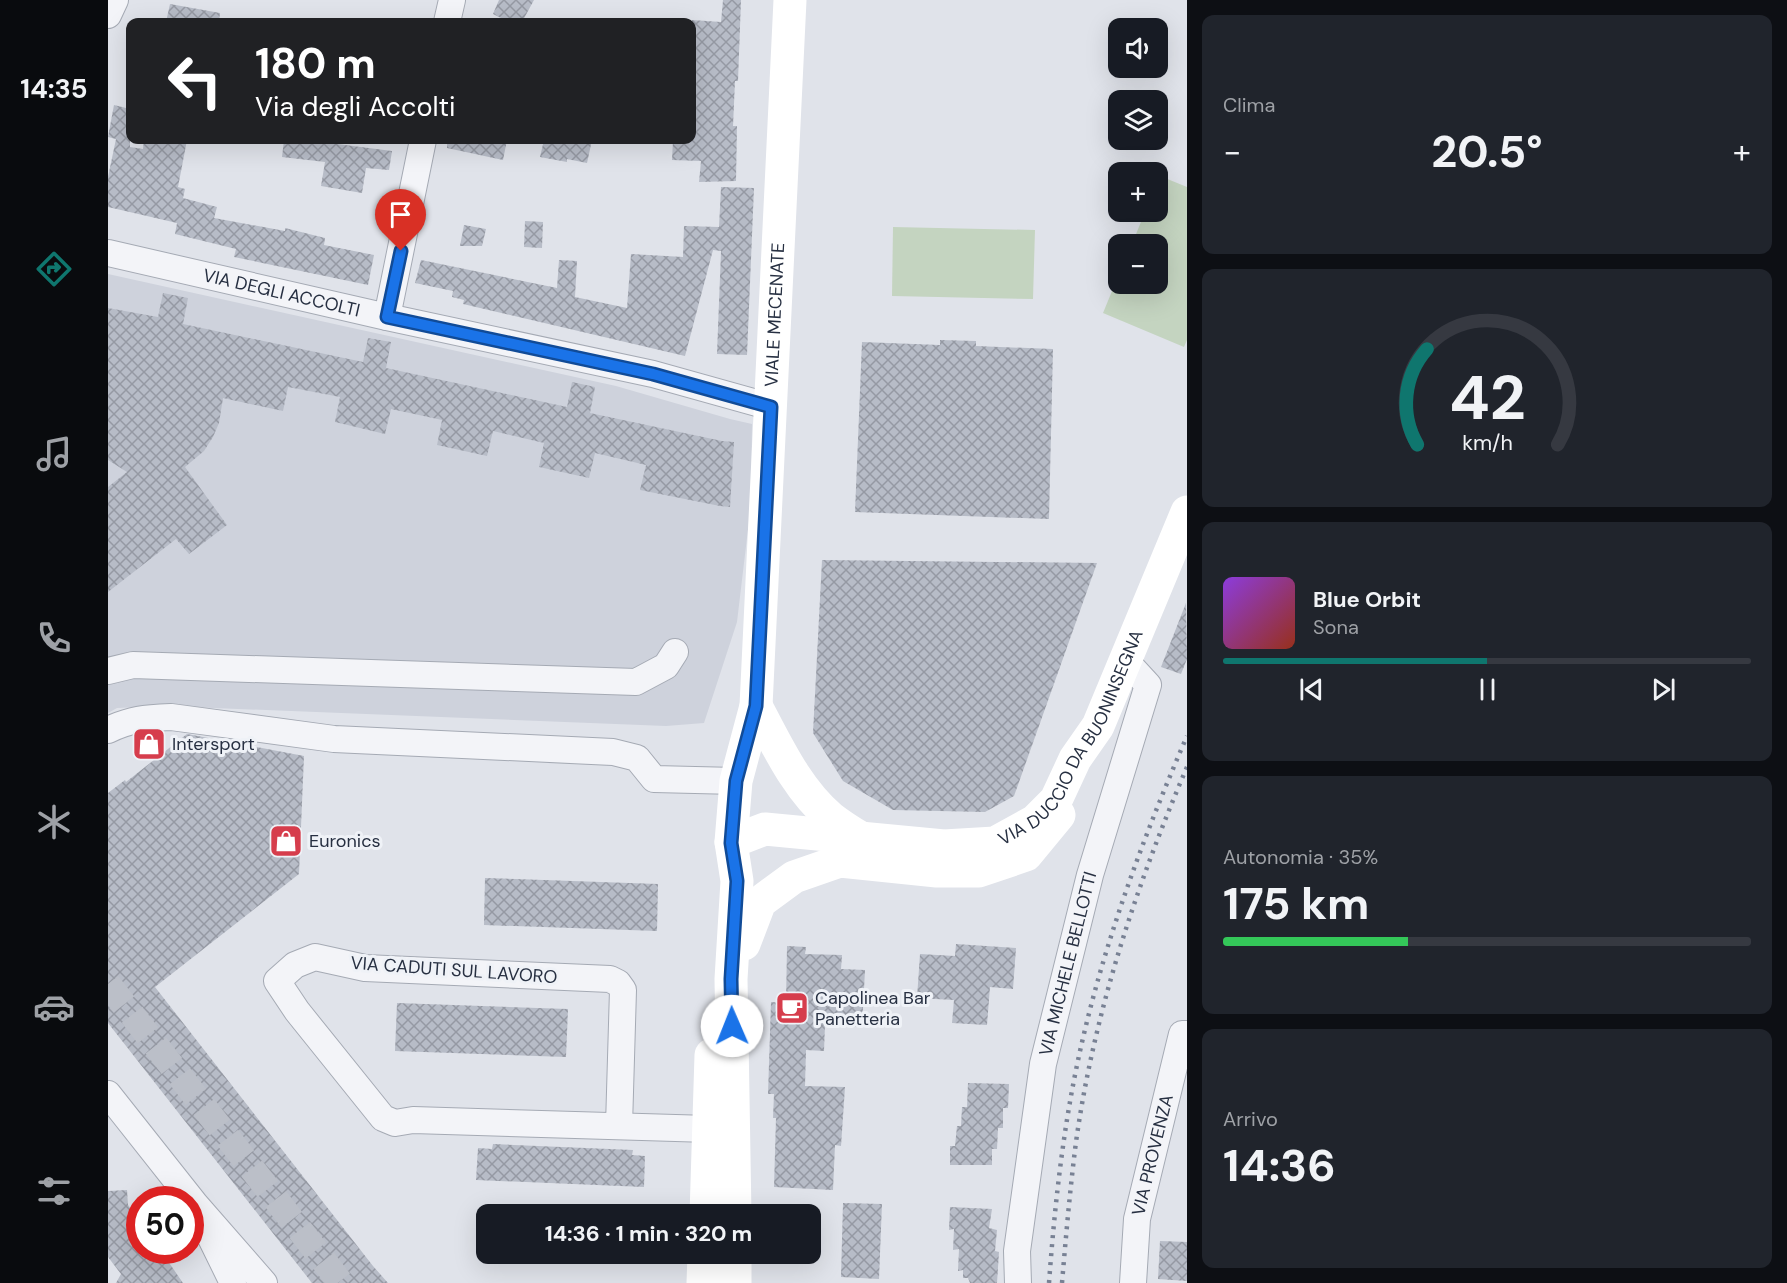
<!DOCTYPE html>
<html lang="it">
<head>
<meta charset="utf-8">
<style>
  :root { --surface:#171b24; --page:#20242c; --text:#f1f3f6; --muted:#9ea1a6; --line:#363941; --accent:#0f766e }
  body { margin:0; font-family:"DM Sans",sans-serif; background:var(--page); color:var(--text); height:100vh; display:flex; flex-direction:column; font-size:22px; white-space:nowrap }
  * { box-sizing:border-box; margin:0 }
  p { font-size:20px; color:var(--muted) }
  .icon { flex:none; width:33px; height:33px; fill:none; stroke:currentColor; stroke-width:2; stroke-linecap:round; stroke-linejoin:round }
  .map { position:relative; flex:1; overflow:hidden }
  .side { display:flex; flex-direction:column; gap:15px; padding:15px; background:#0d0f14; width:600px }
  .side>* { flex:none }
  .top-card { position:absolute; left:18px; top:18px; width:570px; height:126px; border-radius:12px; box-shadow:0 6px 24px #0002; background:#202124; color:#fff; overflow:hidden }
  .tools { position:absolute; left:1000px; top:18px; display:grid; gap:12px }
  .tools a { display:grid; place-items:center; width:60px; height:60px; border-radius:12px; background:var(--surface); box-shadow:0 6px 24px #0002; font-size:30px }
  .speed { position:absolute; left:18px; top:1186px; display:flex; gap:12px; font-size:30px; font-weight:700; text-align:center }
  .speed>* { display:grid; place-content:center; width:78px; height:78px; border-radius:50%; background:var(--surface); box-shadow:0 6px 24px #0002; line-height:1 }
  .speed .limit { border:9px solid #d22; background:#fff; color:#111 }
  .pin { position:absolute; display:grid; place-items:center; width:51px; height:51px; color:#fff; margin:-62px -26px; border-radius:50% 50% 50% 0; rotate:-45deg; box-shadow:0 0 6px #0007 }
  .pin .icon { rotate:45deg }
  .me { position:absolute; width:66px; margin:-33px; rotate:359deg; stroke-linejoin:round; filter:drop-shadow(0 0 4px #0008) }
  .turn { display:flex; align-items:center; gap:21px; height:126px; padding:0 30px; font-size:27px }
  .turn .icon { width:78px; height:78px; stroke-width:2.5 }
  .turn b { display:block; font-size:42px; line-height:51px }
  .big { font-size:45px; font-weight:700; line-height:1.1 }
  .side .card { flex:1; display:flex; flex-direction:column; justify-content:center; gap:9px; min-width:0; padding:0 21px; border-radius:12px; background:var(--page) }
  .side .dial { align-items:center; gap:0 }
  .dial svg { height:156px; overflow:visible; fill:none; stroke:var(--line); stroke-width:7; stroke-linecap:round; text-anchor:middle }
  .dial text { fill:var(--text); stroke:none }
  .song { display:flex; align-items:center; gap:18px }
  .cover { width:72px; height:72px; border-radius:9px; background:linear-gradient(135deg,hsl(270 70% 55%),hsl(10 70% 35%)) }
  .played { height:6px; border-radius:3px; background:linear-gradient(90deg,var(--accent) 50%,var(--line) 50%) }
  .keys { display:flex; justify-content:space-around; direction:ltr }
  .heat { display:flex; justify-content:space-between; align-items:center; font-size:33px; direction:ltr }
  .charge { height:9px; border-radius:4px; background:linear-gradient(90deg,#34c759 35%,var(--line) 0) }
  .trip { position:absolute; left:368px; top:1204px; width:345px; height:60px; border-radius:12px; background:var(--surface); box-shadow:0 6px 24px #0002; font-weight:700; line-height:60px; text-align:center }
  main { display:flex; flex:1; min-height:0 }
  .tab-bar { display:flex; flex-direction:column; width:108px; justify-content:space-around; align-items:center; background:#090b0e; color:var(--muted) }
  .tab-bar .icon { width:42px; height:42px }
  .tab-bar .current { color:var(--accent) }
  .tab-bar b { font-size:27px; color:var(--text) }
  .map>svg:first-child { display:block }
  .built { fill:#ced2dc }
  .pitch { fill:#c4d4c0 }
  .building { fill:url(#building-cross-hatch) }
  .lines { fill:none; stroke-linecap:round; stroke-linejoin:round }
  .street-tunnel { stroke:#bbbfc8; stroke-width:26; stroke-dasharray:26 13; stroke-linecap:butt }
  .street-casing { stroke:#a5aab4; stroke-width:28 }
  .street { stroke:#f3f4f8; stroke-width:26 }
  .secondary { stroke:#fff; stroke-width:33 }
  .rail { stroke:#788194; stroke-width:4.5; stroke-dasharray:3 6; stroke-linecap:butt }
  .route-casing { stroke:#114b97; stroke-width:15 }
  .route { stroke:#1a73e8; stroke-width:10 }
  .labels { text-anchor:middle; dominant-baseline:central; stroke-width:6; stroke-linejoin:round; paint-order:stroke }
  .street-label { font-size:18px; fill:#273042; stroke:#eff2f7 }
  .poi-label { font-size:18px; fill:#273042; stroke:#eff2f7; text-anchor:start }
</style>
</head>
<body>
<main>
<nav class="tab-bar">
<b>14:35</b>
<svg class="icon current" aria-label="directions" viewBox="0 0 24 24"><path d="M12 3l9 9-9 9-9-9zM9 14v-3h6M13 9l2 2-2 2"/></svg>
<svg class="icon" aria-label="music" viewBox="0 0 24 24"><path d="M9 18V5l10-2v13"/><circle cx="6" cy="18" r="3"/><circle cx="16" cy="16" r="3"/></svg>
<svg class="icon" aria-label="phone" viewBox="0 0 24 24"><path d="M5 4h4l2 5-3 2q2 4 5 5l2-3 5 2v4C11 20 4 13 5 4z"/></svg>
<svg class="icon" aria-label="climate" viewBox="0 0 24 24"><path d="M12 3v18M4 7l16 10M4 17L20 7"/></svg>
<svg class="icon" aria-label="car" viewBox="0 0 24 24"><path d="M5 17H2v-5l4-1 3-4h7l3 4 3 1v5h-3M9 17h6M6 11h13"/><circle cx="7" cy="17" r="2"/><circle cx="17" cy="17" r="2"/></svg>
<svg class="icon" aria-label="filters" viewBox="0 0 24 24"><path d="M4 7h16M4 17h16"/><circle cx="9" cy="7" r="2"/><circle cx="15" cy="17" r="2"/></svg>
</nav>
<div class="map">
<svg width="1079" height="1283" viewBox="0 0 1079 1283">
  <defs>
    <pattern id="building-cross-hatch" width="8" height="8" patternUnits="userSpaceOnUse" patternTransform="scale(1.5)"><rect width="8" height="8" fill="#b7bcc7"/><path d="M0 0l8 8M0 8l8-8" fill="none" stroke="#9599a3"/></pattern>
  </defs>
  <rect width="100%" height="100%" fill="#e0e3ea"/>
  <polygon class="built" points="0,274 508,386 622,419 644,424 643,504 629,622 596,723 558,726 57,706 9,708 0,713"/>
  <g class="pitch">
    <polygon points="1052,176 1079,187 1079,340 1076,347 995,313 1011,274 1011,284 1050,284 1050,244 1024,244 1037,212 1050,212 1050,182"/>
    <polygon points="785,227 927,230 925,299 784,296"/>
  </g>
  <g class="building">
    <polygon points="391,0 426,0 414,22 401,22 385,14"/>
    <polygon points="615,0 633,0 630,81 627,81 625,126 629,126 628,181 591,182 593,161 564,160 565,140 584,140 584,20 613,22"/>
    <polygon points="62,4 112,13 111,22 58,22"/>
    <polygon points="6,105 22,109 22,147 35,149 36,140 79,140 70,187 77,189 75,198 109,207 106,218 177,231 177,228 217,238 216,245 266,255 260,285 126,257 128,249 67,234 69,223 0,207 0,177 8,139 0,137"/>
    <polygon points="176,140 198,140 284,151 281,170 258,168 254,193 213,186 217,162 174,157"/>
    <polygon points="339,140 399,140 395,160 339,148"/>
    <polygon points="436,140 484,140 479,163 459,159 459,162 432,157"/>
    <polygon points="613,187 646,188 639,355 609,354 613,251 605,250 577,356 355,304 356,300 344,297 345,291 307,283 313,260 449,288 451,260 469,261 467,297 519,308 523,254 575,257 576,226 611,227"/>
    <polygon points="417,221 435,222 434,248 416,247"/>
    <polygon points="356,225 378,229 374,246 352,246"/>
    <polygon points="55,293 80,298 75,324 255,362 260,338 283,342 278,368 459,407 464,382 487,387 482,413 614,441 626,442 622,507 612,506 532,490 538,465 487,453 481,478 431,467 436,443 385,431 379,456 329,445 334,420 283,409 277,434 227,422 232,397 180,387 175,411 115,398 111,423 105,437 96,451 77,467 119,525 81,554 68,539 0,592 0,487 19,472 0,460 0,308 50,317"/>
    <polygon points="832,340 868,341 868,346 945,349 941,519 747,512 754,342 832,345"/>
    <polygon points="714,560 989,563 906,796 877,812 785,810 735,781 705,733"/>
    <polygon points="1078,603 1079,659 1073,674 1053,667"/>
    <polygon points="79,734 196,756 191,874 47,987 265,1266 280,1283 204,1283 0,1023 0,793 17,780 18,782"/>
    <polygon points="377,878 550,884 549,931 376,925"/>
    <polygon points="848,944 908,948 905,989 882,987 879,1025 844,1023 846,1000 809,998 812,954 847,956"/>
    <polygon points="679,946 698,947 697,954 734,955 733,969 757,970 754,1027 717,1025 716,1051 698,1050 697,1086 737,1087 733,1146 727,1145 725,1190 666,1187 668,1118 665,1118 666,1094 660,1094 663,1002 678,1003"/>
    <polygon points="289,1003 460,1009 458,1057 287,1051"/>
    <polygon points="860,1083 901,1084 900,1108 895,1108 895,1128 890,1128 889,1149 884,1149 884,1165 842,1165 842,1146 847,1146 849,1126 853,1126 854,1107 859,1107"/>
    <polygon points="385,1144 525,1150 524,1155 537,1156 536,1187 368,1180 370,1148 384,1149"/>
    <polygon points="19,1190 20,1205 32,1221 32,1251 53,1251 75,1283 8,1283 13,1274 0,1257 0,1191"/>
    <polygon points="735,1203 774,1204 771,1279 733,1277"/>
    <polygon points="842,1207 884,1209 881,1228 889,1230 887,1251 891,1252 889,1283 862,1283 860,1278 855,1278 855,1270 850,1271 851,1249 845,1250 846,1229 841,1230"/>
    <polygon points="1052,1241 1079,1242 1079,1281 1050,1279"/>
  </g>
  <g class="lines">
    <polyline class="street-tunnel" points="0,984 233,1283"/>
    <defs>
      <g id="street">
        <polyline points="0,15 7,0"/>
        <polyline points="339,22 344,0"/>
        <path id="s1" d="M0,253L279,317L545,374L663,407"/>
        <polyline points="279,317 315,140"/>
        <polyline points="0,671 25,665 528,682 558,666 567,652"/>
        <path d="M0,730C23,719 37,718 63,717L226,739L505,752L529,758L546,779L628,781"/>
        <polyline points="0,1094 87,1204 156,1283"/>
        <polyline points="511,1126 515,990 510,983 502,979 257,968 207,957 187,965 169,981 189,1011 275,1118 287,1123 305,1120 601,1129"/>
        <polyline points="101,1234 125,1283"/>
        <path id="s2" d="M910,1283L909,1251L935,1064L982,875L1040,685L1017,660"/>
        <path id="s3" d="M1025,1283L1029,1219L1074,1034H1079"/>
      </g>
    </defs>
    <use href="#street" class="street-casing"/>
    <use href="#street" class="street"/>
    <g class="secondary">
      <path d="M648,706C669,745 688,788 723,818C732,825 743,832 753,838"/>
      <path id="s4" d="M623,842L657,829L836,846L887,843L927,821L948,800L967,759L990,726L1079,512"/>
      <polyline points="636,944 652,902 686,877 732,861 829,871 871,871 918,855 951,815"/>
      <polyline points="598,1215 603,1055"/>
      <path id="s5" d="M627,1215L623,979L629,881L623,842L628,781L648,706L682,0"/>
      <polyline points="595,1283 596,1254"/>
      <polyline points="627,1283 627,1254"/>
    </g>
    <g class="rail">
      <path d="M941,1283C946,1215 953,1147 966,1080C989,962 1031,847 1079,736"/>
      <path d="M954,1283C958,1236 962,1189 968,1142C986,1013 1028,886 1079,767"/>
    </g>
  </g>
  <g class="lines">
    <defs>
      <polyline id="route" points="293,251 279,317 545,374 663,407 648,706 628,781 623,843 629,881 623,979 624,1026"/>
    </defs>
    <use href="#route" class="route-casing"/>
    <use href="#route" class="route"/>
  </g>
  <defs>
    <symbol id="shop-square" viewBox="-11 -11 22 22"><rect x="-9" y="-9" width="18" height="18" rx="4" fill="#d63d4c" stroke="#eff2f7"/><path d="M-5-2.5h2.3a2.7 3.5 0 0 1 5.4 0H5L5.5 6h-11ZM-1.5-2.5h3a1.5 2.3 0 0 0-3 0Z" fill="#fff"/></symbol>
    <symbol id="cafe-square" viewBox="-11 -11 22 22"><rect x="-9" y="-9" width="18" height="18" rx="4" fill="#d63d4c" stroke="#eff2f7"/><path d="M-5.5-4.5H6V0H3Q3 3.5 0 3.5H-2.5Q-5.5 3.5-5.5 0ZM3-3.2v2h1.7v-2ZM-6 4.5H4V6H-6Z" fill="#fff"/></symbol>
  </defs>
  <g fill-rule="evenodd">
    <use href="#shop-square" x="22" y="725" width="38" height="38"/>
    <use href="#shop-square" x="159" y="822" width="38" height="38"/>
    <use href="#cafe-square" x="665" y="989" width="38" height="38"/>
  </g>
  <g class="labels">
    <g class="street-label">
      <text stroke="none"><textPath href="#s1" startOffset="178">VIA DEGLI ACCOLTI</textPath></text>
      <text stroke="none"><textPath href="#s5" startOffset="904">VIALE MECENATE</textPath></text>
      <text stroke="none"><textPath href="#s4" startOffset="402">VIA DUCCIO DA BUONINSEGNA</textPath></text>
      <text stroke="none"><textPath href="#s2" startOffset="324">VIA MICHELE BELLOTTI</textPath></text>
      <text transform="translate(346 970) rotate(4)">VIA CADUTI SUL LAVORO</text>
      <text stroke="none"><textPath href="#s3" startOffset="130">VIA PROVENZA</textPath></text>
    </g>
    <g class="poi-label">
      <text x="64" y="744">Intersport</text>
      <text x="201" y="841">Euronics</text>
      <text x="707" y="998">Capolinea Bar<tspan x="707" dy="21">Panetteria</tspan></text>
    </g>
  </g>
</svg>
<div class="tools">
<a><svg class="icon" aria-label="sound" viewBox="0 0 24 24"><path d="M4 9h4l5-4v14l-5-4H4zM17 9q2 3 0 6"/></svg></a>
<a><svg class="icon" aria-label="layers" viewBox="0 0 24 24"><path d="M12 4l9 5-9 5-9-5zM3 14l9 5 9-5"/></svg></a>
<a>+</a>
<a>−</a>
</div>
<div class="speed"><div class="limit">50</div></div>
<div class="pin" style="left:293px;top:251px;background:#d93025"><svg class="icon" aria-label="arrive" viewBox="0 0 24 24"><path d="M6 21V4h12l-3 4 3 4H6"/></svg></div>
<svg class="me" style="left:624px;top:1026px" viewBox="-20 -20 40 40"><circle r="19" fill="#fff"/><path d="M0-13L10 11 0 6-10 11z" fill="#1a73e8"/></svg>
<div class="trip">14:36 · 1 min · 320 m</div>
<div class="top-card">
<div class="turn"><svg class="icon" aria-label="left" viewBox="0 0 24 24"><path d="M17 20v-9H6M10 6l-5 5 5 5"/></svg><div><b>180 m</b>Via degli Accolti</div></div>
</div>
</div>
<section class="side">
<div class="card"><p>Clima</p>
<div class="heat"><a>−</a><b class="big">20.5°</b><a>+</a></div>
</div>
<div class="card dial"><svg viewBox="0 0 100 80">
<path d="M14 69A42 42 0 1 1 86 69"/>
<path d="M14 69A42 42 0 0 1 19 20" stroke="#0f766e"/>
<text x="50" y="56" font-size="32" font-weight="700">42</text>
<text x="50" y="72" font-size="11">km/h</text>
</svg></div>
<div class="card">
<div class="song"><i class="cover"></i><div><b>Blue Orbit</b><p>Sona</p></div></div>
<div class="played"></div>
<div class="keys"><svg class="icon" aria-label="previous" viewBox="0 0 24 24"><path d="M18 5L8 12l10 7zM5 5v14"/></svg><svg class="icon" aria-label="pause" viewBox="0 0 24 24"><path d="M8 5v14M16 5v14"/></svg><svg class="icon" aria-label="next" viewBox="0 0 24 24"><path d="M6 5l10 7-10 7zM19 5v14"/></svg></div>
</div>
<div class="card"><p>Autonomia · 35%</p><b class="big">175 km</b><div class="charge"></div></div>
<div class="card"><p>Arrivo</p><b class="big">14:36</b></div>
</section>
</main>
</body>
</html>
